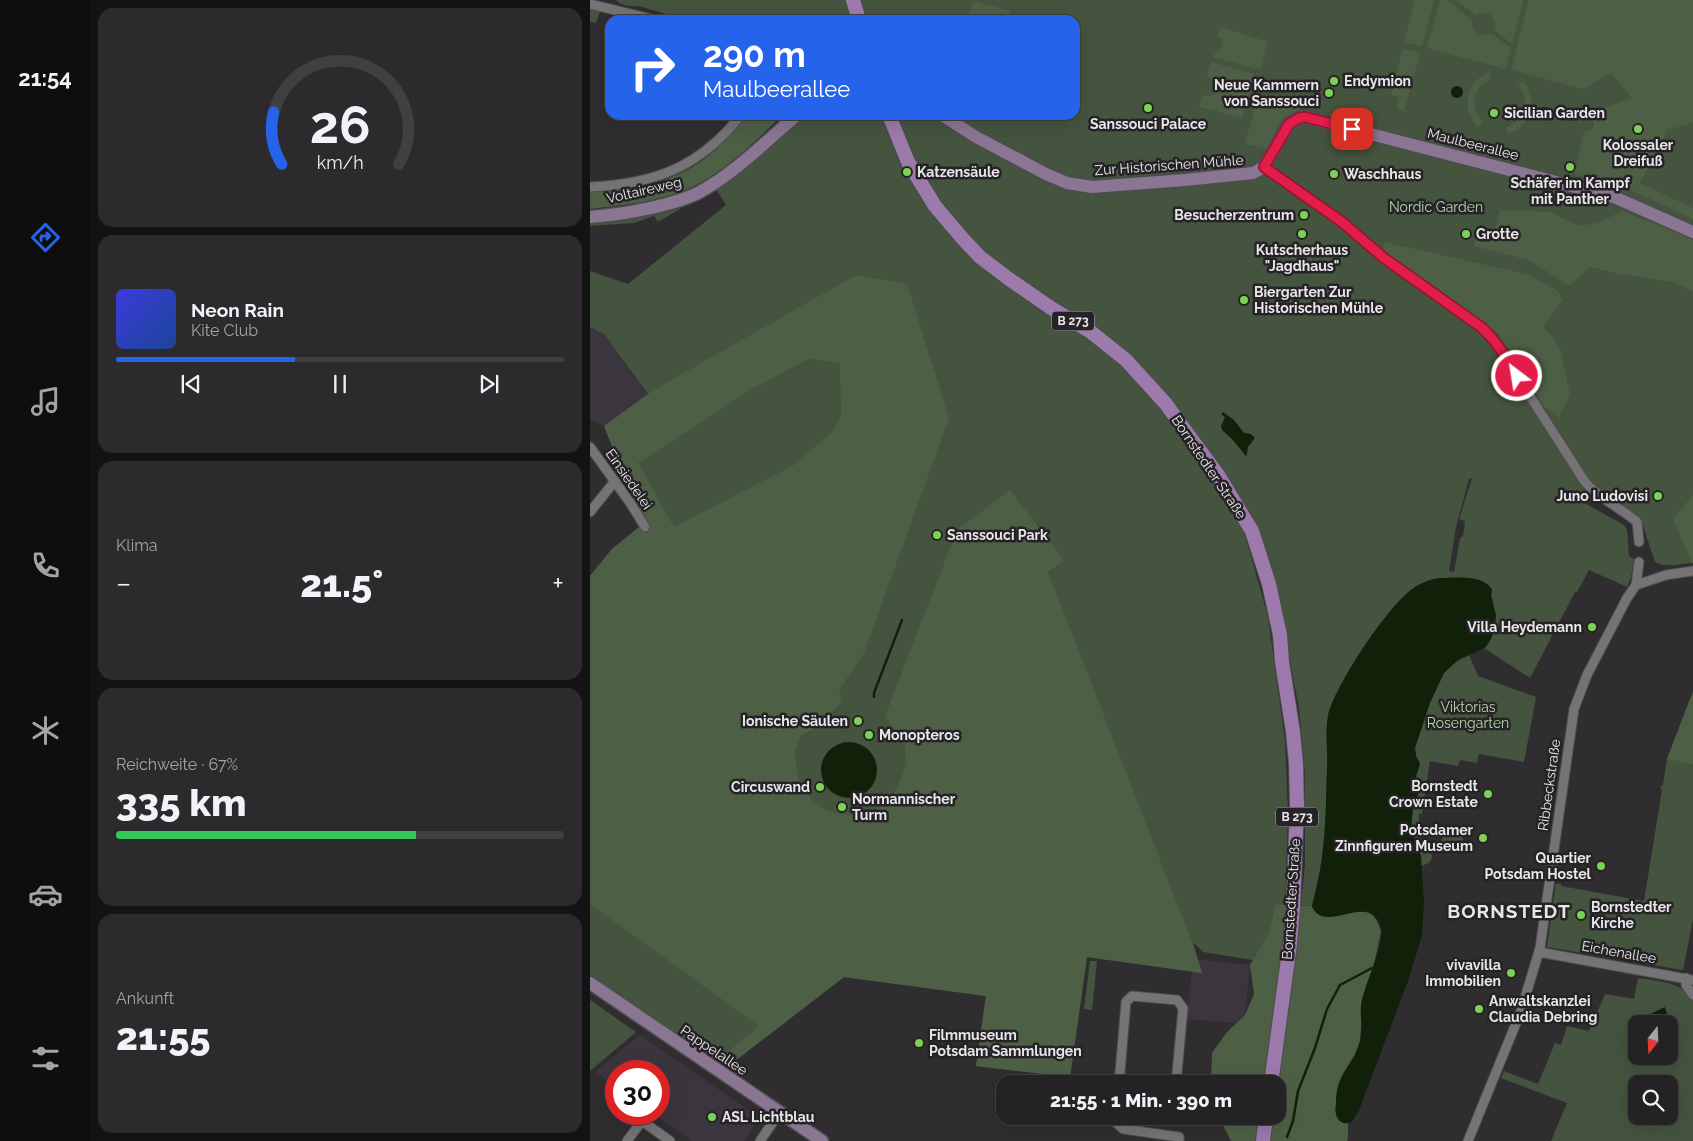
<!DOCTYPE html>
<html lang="de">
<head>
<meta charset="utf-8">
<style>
  :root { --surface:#242225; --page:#2c2a2d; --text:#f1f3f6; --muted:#a3a4a7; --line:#413f42; --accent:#2563eb }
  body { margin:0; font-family:Raleway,sans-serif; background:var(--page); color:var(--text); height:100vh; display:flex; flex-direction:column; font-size:19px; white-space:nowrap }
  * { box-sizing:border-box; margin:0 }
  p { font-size:16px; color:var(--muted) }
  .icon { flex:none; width:28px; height:28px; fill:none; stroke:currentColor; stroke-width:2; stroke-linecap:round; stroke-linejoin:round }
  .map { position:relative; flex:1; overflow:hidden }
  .panel { display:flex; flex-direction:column; gap:8px; padding:8px; background:#141314; width:500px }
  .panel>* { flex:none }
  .hud { position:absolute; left:15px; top:15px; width:475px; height:105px; border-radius:15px; box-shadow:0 5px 20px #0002,0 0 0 1px var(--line); background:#2563eb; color:#fff; overflow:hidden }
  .needle { width:32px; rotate:198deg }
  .buttons { position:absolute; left:1038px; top:1015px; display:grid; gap:10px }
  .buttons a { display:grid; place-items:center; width:50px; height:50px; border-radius:10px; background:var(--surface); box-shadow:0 5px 20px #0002,0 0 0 1px var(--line); font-size:25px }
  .speed { position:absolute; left:15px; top:1060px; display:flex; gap:10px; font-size:25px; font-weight:700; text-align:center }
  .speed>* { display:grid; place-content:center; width:65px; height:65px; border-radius:50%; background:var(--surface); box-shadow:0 5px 20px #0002,0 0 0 1px var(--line); line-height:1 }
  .speed .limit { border:8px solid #d22; background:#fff; color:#111 }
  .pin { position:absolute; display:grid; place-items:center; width:42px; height:42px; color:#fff; margin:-21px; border-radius:10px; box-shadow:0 2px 8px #0006 }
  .me { position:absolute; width:55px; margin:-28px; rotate:329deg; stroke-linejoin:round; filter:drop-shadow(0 0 4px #0008) }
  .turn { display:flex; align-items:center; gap:18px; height:105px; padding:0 15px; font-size:22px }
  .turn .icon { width:65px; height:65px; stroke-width:2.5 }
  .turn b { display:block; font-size:35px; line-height:42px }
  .big { font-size:38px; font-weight:800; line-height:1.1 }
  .panel .card { flex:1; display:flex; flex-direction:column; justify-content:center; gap:8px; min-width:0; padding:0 18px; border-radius:15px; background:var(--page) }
  .panel .dial { align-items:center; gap:0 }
  .dial svg { height:130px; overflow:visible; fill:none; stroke:var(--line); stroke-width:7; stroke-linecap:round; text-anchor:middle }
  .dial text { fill:var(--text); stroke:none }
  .song { display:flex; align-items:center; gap:15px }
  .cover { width:60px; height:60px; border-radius:8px; background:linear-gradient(135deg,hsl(240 70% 55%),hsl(220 70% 35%)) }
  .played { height:5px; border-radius:2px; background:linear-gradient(90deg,var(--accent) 40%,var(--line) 40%) }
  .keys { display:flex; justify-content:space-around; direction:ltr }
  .heat { display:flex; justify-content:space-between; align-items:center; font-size:28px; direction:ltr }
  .charge { height:8px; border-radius:4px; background:linear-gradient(90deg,#34c759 67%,var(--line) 0) }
  .trip { position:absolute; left:406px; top:1075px; width:290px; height:50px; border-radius:15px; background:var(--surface); box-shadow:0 5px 20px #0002,0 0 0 1px var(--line); font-weight:800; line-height:50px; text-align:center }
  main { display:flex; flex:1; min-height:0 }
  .tabs { display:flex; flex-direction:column; width:90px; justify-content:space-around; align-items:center; background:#0e0e0f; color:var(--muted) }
  .tabs .icon { width:35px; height:35px }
  .tabs .active { color:var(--accent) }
  .tabs b { font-size:22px; color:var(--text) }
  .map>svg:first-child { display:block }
  .built { fill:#3b353e }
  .green { fill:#44543e; fill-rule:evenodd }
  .forest { fill:#4d6045; fill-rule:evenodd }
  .water { fill:#112109 }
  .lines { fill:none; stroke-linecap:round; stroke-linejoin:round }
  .stream { stroke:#112109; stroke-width:2.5 }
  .street-casing { stroke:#4e4b4f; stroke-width:11 }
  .secondary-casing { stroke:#4e4b4f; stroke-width:15 }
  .primary-casing { stroke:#4e4b4f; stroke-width:16 }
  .street { stroke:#767377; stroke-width:9 }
  .secondary { stroke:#8a7692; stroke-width:12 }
  .primary { stroke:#9d7aac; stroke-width:14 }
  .route-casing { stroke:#92132f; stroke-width:12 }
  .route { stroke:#e11d48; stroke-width:9 }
  .poi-dot { fill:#7dd154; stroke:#262327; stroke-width:2 }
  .labels { text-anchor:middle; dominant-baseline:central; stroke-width:5; stroke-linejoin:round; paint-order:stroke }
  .shield { fill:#262327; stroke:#aeacaf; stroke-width:1 }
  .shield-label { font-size:12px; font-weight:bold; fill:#e8e6e9 }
  .poi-label { font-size:14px; font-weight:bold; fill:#e8e6e9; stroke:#262327; text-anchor:start }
  .street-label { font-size:14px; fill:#e8e6e9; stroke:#262327 }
  .park-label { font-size:14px; fill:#b5d8a6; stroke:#262327 }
  .district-label { font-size:19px; font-weight:bold; letter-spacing:1px; fill:#e8e6e9; stroke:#262327 }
</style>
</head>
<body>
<main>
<nav class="tabs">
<b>21:54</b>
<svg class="icon active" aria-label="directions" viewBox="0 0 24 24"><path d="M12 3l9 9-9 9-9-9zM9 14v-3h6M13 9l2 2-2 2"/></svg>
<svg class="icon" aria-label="music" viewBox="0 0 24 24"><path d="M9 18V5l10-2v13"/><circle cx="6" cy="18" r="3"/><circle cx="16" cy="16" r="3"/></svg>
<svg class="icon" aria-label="phone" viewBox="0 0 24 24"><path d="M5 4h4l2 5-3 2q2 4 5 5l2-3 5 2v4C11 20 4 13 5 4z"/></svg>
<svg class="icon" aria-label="climate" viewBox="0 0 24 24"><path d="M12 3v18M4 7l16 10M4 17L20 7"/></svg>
<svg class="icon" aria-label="car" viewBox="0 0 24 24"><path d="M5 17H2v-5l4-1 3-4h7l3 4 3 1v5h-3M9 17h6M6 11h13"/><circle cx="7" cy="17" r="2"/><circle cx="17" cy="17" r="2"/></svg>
<svg class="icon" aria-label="filters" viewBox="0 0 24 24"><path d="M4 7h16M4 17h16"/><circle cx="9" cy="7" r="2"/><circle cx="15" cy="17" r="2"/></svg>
</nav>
<section class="panel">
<div class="card dial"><svg viewBox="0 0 100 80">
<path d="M14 69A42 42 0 1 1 86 69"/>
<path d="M14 69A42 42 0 0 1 9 37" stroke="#2563eb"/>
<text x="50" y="56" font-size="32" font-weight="700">26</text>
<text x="50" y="72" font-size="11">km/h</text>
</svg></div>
<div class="card">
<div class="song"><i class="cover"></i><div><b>Neon Rain</b><p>Kite Club</p></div></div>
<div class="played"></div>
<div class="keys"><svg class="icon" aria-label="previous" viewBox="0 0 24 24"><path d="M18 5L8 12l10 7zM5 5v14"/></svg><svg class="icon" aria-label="pause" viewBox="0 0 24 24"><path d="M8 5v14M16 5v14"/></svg><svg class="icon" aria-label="next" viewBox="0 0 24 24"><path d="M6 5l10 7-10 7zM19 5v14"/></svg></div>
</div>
<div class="card"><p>Klima</p>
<div class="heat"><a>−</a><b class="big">21.5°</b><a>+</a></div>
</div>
<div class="card"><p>Reichweite · 67%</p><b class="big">335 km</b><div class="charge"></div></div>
<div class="card"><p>Ankunft</p><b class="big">21:55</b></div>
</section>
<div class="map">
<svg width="1103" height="1141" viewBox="0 0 1103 1141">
  <rect width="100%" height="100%" fill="#302d31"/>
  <g class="built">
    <polygon points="0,327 14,334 58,394 14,426 0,419"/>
    <polygon points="603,959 660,965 655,1015 646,1023 597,1019"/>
    <polygon points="50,1035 170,1118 154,1141 102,1141 64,1114 69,1114 69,1071 26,1071 26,1087 5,1072"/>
  </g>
  <g class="green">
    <path d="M26,0H1103V563C1090,564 1076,568 1065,562L1052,523L1017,499L1006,486L1000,493L974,490L1003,508L1034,525L1037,530L1039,556L1044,559L1041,577L1037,587L999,570L987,592H985L940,678L894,648C905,638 907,615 903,602C902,597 901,595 901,590C891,575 868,578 852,578C843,578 832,582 824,588C798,606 744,686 738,717C735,735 738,752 737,770C736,799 736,829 732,857C730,873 726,890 722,906L711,905L715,864V775L709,708L693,626L654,531L678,617L695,741L698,814L695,905L685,904L679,932L663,960L613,952L603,942L612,973L497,957L480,1077L386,1066L396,996L254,977L141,1064L122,1061L0,976V576L22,549L54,523L46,507L14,426L58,394L14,334L0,327V271L38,284L136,205L126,189L213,115H485V20H277L274,10L248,20H95L49,6C42,7 31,6 26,0ZM882,478L869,519L875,521L873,536L870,538L864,572L859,571L866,527L879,479Z"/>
    <polygon points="0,9 10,12 6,23 0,22"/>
    <polygon points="92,205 90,209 68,222 64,216 44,223 0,226 0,219"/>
    <path d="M879,655L888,676L946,697L934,762L889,754L887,763L870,760L868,766L840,761L832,814H829C828,824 832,832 830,842L834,843L833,851L839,852L842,855C842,862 837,864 831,866V856L821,828L823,806L828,794L826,776L830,764L826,756L825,748C833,724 839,696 853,674C859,665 870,660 879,655Z"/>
    <polygon points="1103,692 1103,919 1093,970 957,947 966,883 971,884 971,886 1054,901 1072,790 1070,787 1073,785 1077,759"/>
    <polygon points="856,825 875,828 870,852 850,848"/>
    <polygon points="500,961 507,961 502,1010 494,1009"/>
    <path d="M1048,978C1067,981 1092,982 1103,999V1141H961L977,1103L911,1078L914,1071L948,1084L965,1043L971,1045L977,1026L999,1031L1015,994L1044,999ZM1046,1024H1079V1056H1046ZM1046,1084H1079V1116H1046Z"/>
    <polygon points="0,1000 46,1032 0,1071"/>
  </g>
  <g class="forest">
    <polygon points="825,0 844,0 832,46 814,42"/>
    <path d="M850,0H857L882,20V27C886,35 893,38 901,33L921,48L915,69L837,48Z"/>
    <path d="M866,0H933L922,44L904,30L905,21C901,13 894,11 886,15Z"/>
    <polygon points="939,0 1103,0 1103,123 1077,130 1050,183 1103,208 1103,219 1035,187 984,174 994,132 1000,131 1004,126 1003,120 999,116 1019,106 1042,98 1021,73 994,89 921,70"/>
    <polygon points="384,1 421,11 419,20 377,20 382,3"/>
    <polygon points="631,27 678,42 671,70 622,57 632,47 633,39 627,37"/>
    <polygon points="813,49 830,53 814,111 807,109 809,97 801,95"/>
    <path d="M621,62L664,74L652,118L609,107L612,95C623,98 630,92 626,81L617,76Z"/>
    <path d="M899,72L901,79C882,87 880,107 893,122L888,127C870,109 876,82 899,72Z"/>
    <path d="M934,80C948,101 942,126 918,134L916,128C934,120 942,101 928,85Z"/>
    <path d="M668,96L710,107C706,113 698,114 693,119C685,126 683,140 680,150L655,144Z"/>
    <path d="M157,115H183L186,121C163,144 129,176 98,189C67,202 33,205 0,209V191C15,190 31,190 46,187C97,178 126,155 157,115Z"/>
    <polygon points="910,210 960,212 989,226 1008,223 1032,211 1103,239 1103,292 1084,282 1029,274 1000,267 979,286 939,260 884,246 886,239 905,230"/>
    <polygon points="794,242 940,275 968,291 972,300 953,328 963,337 970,348 980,395 969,417 955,407 909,334 793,252"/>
    <path d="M266,275L317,284L359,418L274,653L249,690L252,702L226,727L210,736L205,751L208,779L220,798L234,809L248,814L267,815L285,810L305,793L316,766L315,745L295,716L367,530L420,490L474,560L458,572L602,942L612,973L497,957L480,1077L386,1066L396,996L254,977L141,1064L125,1063L169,1026L0,904V576L22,549L54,523L46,507L14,426L58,394L78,382ZM220,358L250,364L251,416L243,431L204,465L84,527L48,463L162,389Z"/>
    <polygon points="1103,495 1103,563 1102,563 1083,519"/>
    <polygon points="1103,692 1103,764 1077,759 1100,699"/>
    <path d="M685,904L722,906L724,911C730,913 737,917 743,916C766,914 781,900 791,931L771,1027L770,1041L765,1054L751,1077L753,1123H758V1138L757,1141H641L628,1116H688V1084H621L622,1053L637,1032L655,1015L664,994L660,965L679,932Z"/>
  </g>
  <g class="water">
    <circle cx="867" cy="92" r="6"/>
    <circle cx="954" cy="113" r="6"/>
    <polygon points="633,412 644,420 654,433 661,434 665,438 658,447 657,454 656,456 642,439 632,430 631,426 635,417 631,414"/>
    <path d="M850,578C864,578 894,574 902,590L901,596L906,615L905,627L901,639L896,647L868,660L854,673L840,703L825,748L826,756L830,764L826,776L828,794L823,806L821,828L831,856L834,903L832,936L817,984L769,1110L762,1122C756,1124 752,1124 748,1119C745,1114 745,1109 746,1104C746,1094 747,1084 753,1075C759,1064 768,1053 770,1041C773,1030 770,1018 771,1006C773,987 794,947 791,929C782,888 734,937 722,906C726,890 730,873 732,857C736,828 736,798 737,769C738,751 735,734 738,716C744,687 799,603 825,587C832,583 841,579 850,578Z"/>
    <circle cx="259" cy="770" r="28"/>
    <path d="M1075,1007C1076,1013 1080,1017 1078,1024H1048L1054,1017Z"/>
  </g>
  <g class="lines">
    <g class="stream">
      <polyline points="284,697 284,693 312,620"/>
      <polyline points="697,1137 703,1121 708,1091 725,1048 737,1009 750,985 782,968"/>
    </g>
    <defs>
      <g id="street">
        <polyline points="0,4 66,20"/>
        <path d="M674,167L753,222L794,258L891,327L902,337L995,482C1010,499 1031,508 1047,522L1049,542"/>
        <path d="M0,187C65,184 110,167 151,115"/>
        <polyline points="0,447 41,504 55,527"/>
        <polyline points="0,512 25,481"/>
        <polyline points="1046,585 1049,562"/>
        <polyline points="949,952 1103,980"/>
        <polyline points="1096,978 1096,985 1103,995"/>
        <polyline points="529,1084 536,1002 542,996 587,1000 593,1008 586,1084"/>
        <polyline points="525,1116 524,1121 533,1129 589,1137 589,1141"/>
        <polyline points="37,1141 52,1121 80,1141"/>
        <polyline points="170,1141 190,1112"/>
        <polyline points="878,1141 931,1011 950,948 984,709 997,675 1037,598 1046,585 1076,575 1103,571"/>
      </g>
      <g id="secondary">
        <polyline points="352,115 386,137 456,174 477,183 502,187 595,180 663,173 674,167 699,124 709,118 715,117 1024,197 1103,232"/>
        <path d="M0,217C30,215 81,206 108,193C145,173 175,142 207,115"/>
        <polyline points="0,983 232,1141"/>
      </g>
      <g id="primary">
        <polyline points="263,0 269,20"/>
        <polyline points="299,115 318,162 345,206 373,239 390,257 419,279 461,308 501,332 536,360 576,404 600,437 628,475 662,531 679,584 690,635 692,662 703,732 706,764 707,806 703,908 700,944 681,1084"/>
        <polyline points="673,1141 676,1116"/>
      </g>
    </defs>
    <use href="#street" class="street-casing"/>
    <use href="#secondary" class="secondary-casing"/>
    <use href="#primary" class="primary-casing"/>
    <use href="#street" class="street"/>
    <use href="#secondary" class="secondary"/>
    <use href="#primary" class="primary"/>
  </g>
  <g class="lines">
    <defs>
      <path id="route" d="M762,129L715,117L709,118L699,124L674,167L752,222L794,258L891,327C907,341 916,358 927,376"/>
    </defs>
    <use href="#route" class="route-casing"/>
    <use href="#route" class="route"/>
  </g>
  <g class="poi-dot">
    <circle cx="744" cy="81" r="5"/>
    <circle cx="739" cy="93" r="5"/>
    <circle cx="558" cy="108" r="5"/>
    <circle cx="904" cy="113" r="5"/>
    <circle cx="1048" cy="129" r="5"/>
    <circle cx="980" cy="167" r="5"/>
    <circle cx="317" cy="172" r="5"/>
    <circle cx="744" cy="174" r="5"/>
    <circle cx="714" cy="215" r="5"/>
    <circle cx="712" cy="234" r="5"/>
    <circle cx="876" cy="234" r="5"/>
    <circle cx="654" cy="300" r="5"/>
    <circle cx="1068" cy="496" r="5"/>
    <circle cx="347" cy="535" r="5"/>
    <circle cx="1002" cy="627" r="5"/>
    <circle cx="268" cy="721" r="5"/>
    <circle cx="279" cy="735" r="5"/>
    <circle cx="230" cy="787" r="5"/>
    <circle cx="898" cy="794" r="5"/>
    <circle cx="252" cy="807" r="5"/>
    <circle cx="893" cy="838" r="5"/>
    <circle cx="1011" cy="866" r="5"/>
    <circle cx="991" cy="915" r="5"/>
    <circle cx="921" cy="973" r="5"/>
    <circle cx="889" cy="1009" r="5"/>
    <circle cx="329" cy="1043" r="5"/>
    <circle cx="122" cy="1117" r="5"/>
  </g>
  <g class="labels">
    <g class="shield">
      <rect x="462" y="311.5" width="42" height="19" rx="4"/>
      <rect x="686" y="807.5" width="42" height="19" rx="4"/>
    </g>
    <g class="shield-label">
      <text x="483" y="321">B 273</text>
      <text x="707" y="817">B 273</text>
    </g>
    <g class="poi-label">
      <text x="754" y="81">Endymion</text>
      <text x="729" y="85" text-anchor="end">Neue Kammern<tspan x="729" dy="16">von Sanssouci</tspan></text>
      <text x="914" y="113">Sicilian Garden</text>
      <text x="558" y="124" text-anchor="middle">Sanssouci Palace</text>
      <text x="1048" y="145" text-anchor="middle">Kolossaler<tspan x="1048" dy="16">Dreifuß</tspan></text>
      <text x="327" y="172">Katzensäule</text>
      <text x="754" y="174">Waschhaus</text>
      <text x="980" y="183" text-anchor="middle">Schäfer im Kampf<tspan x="980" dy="16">mit Panther</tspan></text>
      <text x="704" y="215" text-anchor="end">Besucherzentrum</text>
      <text x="886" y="234">Grotte</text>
      <text x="712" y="250" text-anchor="middle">Kutscherhaus<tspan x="712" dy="16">"Jagdhaus"</tspan></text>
      <text x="664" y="292">Biergarten Zur<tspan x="664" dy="16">Historischen Mühle</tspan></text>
      <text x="1058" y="496" text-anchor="end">Juno Ludovisi</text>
      <text x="357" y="535">Sanssouci Park</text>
      <text x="992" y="627" text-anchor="end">Villa Heydemann</text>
      <text x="258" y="721" text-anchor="end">Ionische Säulen</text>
      <text x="289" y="735">Monopteros</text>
      <text x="888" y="786" text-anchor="end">Bornstedt<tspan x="888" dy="16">Crown Estate</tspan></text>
      <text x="220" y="787" text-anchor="end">Circuswand</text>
      <text x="262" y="799">Normannischer<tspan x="262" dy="16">Turm</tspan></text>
      <text x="883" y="830" text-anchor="end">Potsdamer<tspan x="883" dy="16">Zinnfiguren Museum</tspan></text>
      <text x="1001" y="858" text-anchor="end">Quartier<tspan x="1001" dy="16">Potsdam Hostel</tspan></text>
      <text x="1001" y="907">Bornstedter<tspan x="1001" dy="16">Kirche</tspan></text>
      <text x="911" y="965" text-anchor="end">vivavilla<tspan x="911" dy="16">Immobilien</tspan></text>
      <text x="899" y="1001">Anwaltskanzlei<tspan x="899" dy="16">Claudia Debring</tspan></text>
      <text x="339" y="1035">Filmmuseum<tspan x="339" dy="16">Potsdam Sammlungen</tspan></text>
      <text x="132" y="1117">ASL Lichtblau</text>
    </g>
    <g class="street-label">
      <text transform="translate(883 144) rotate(14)">Maulbeerallee</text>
      <text transform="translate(579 165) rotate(-4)">Zur Historischen Mühle</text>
      <text transform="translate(54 190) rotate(-13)">Voltaireweg</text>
      <text transform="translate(619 467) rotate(56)">Bornstedter Straße</text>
      <text transform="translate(39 479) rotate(55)">Einsiedelei</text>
      <text transform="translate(959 785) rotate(-82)">Ribbeckstraße</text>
      <text transform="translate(701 899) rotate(-86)">Bornstedter Straße</text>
      <text transform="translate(1029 952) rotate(10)">Eichenallee</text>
      <text transform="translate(124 1050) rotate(34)">Pappelallee</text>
    </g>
    <g class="park-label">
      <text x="846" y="207">Nordic Garden</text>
      <text x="878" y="707">Viktorias<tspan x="878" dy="16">Rosengarten</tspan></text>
    </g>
    <g class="district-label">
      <text x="919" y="911">BORNSTEDT</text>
    </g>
  </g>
</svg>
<div class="buttons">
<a><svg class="needle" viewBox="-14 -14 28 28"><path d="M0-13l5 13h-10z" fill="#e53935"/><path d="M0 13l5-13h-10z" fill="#a3a4a7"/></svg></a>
<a><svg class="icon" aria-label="search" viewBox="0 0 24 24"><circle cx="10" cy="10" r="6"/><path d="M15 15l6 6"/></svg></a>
</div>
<div class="speed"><div class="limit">30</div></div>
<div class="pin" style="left:762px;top:129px;background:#d93025"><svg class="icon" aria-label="arrive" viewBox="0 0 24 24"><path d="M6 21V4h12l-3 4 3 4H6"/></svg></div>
<svg class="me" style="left:927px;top:376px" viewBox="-20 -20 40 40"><circle r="17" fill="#e11d48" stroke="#fff" stroke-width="3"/><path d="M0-11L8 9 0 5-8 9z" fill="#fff"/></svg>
<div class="trip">21:55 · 1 Min. · 390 m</div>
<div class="hud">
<div class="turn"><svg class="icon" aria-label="right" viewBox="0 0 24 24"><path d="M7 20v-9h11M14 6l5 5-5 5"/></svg><div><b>290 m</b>Maulbeerallee</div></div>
</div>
</div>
</main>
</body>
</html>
